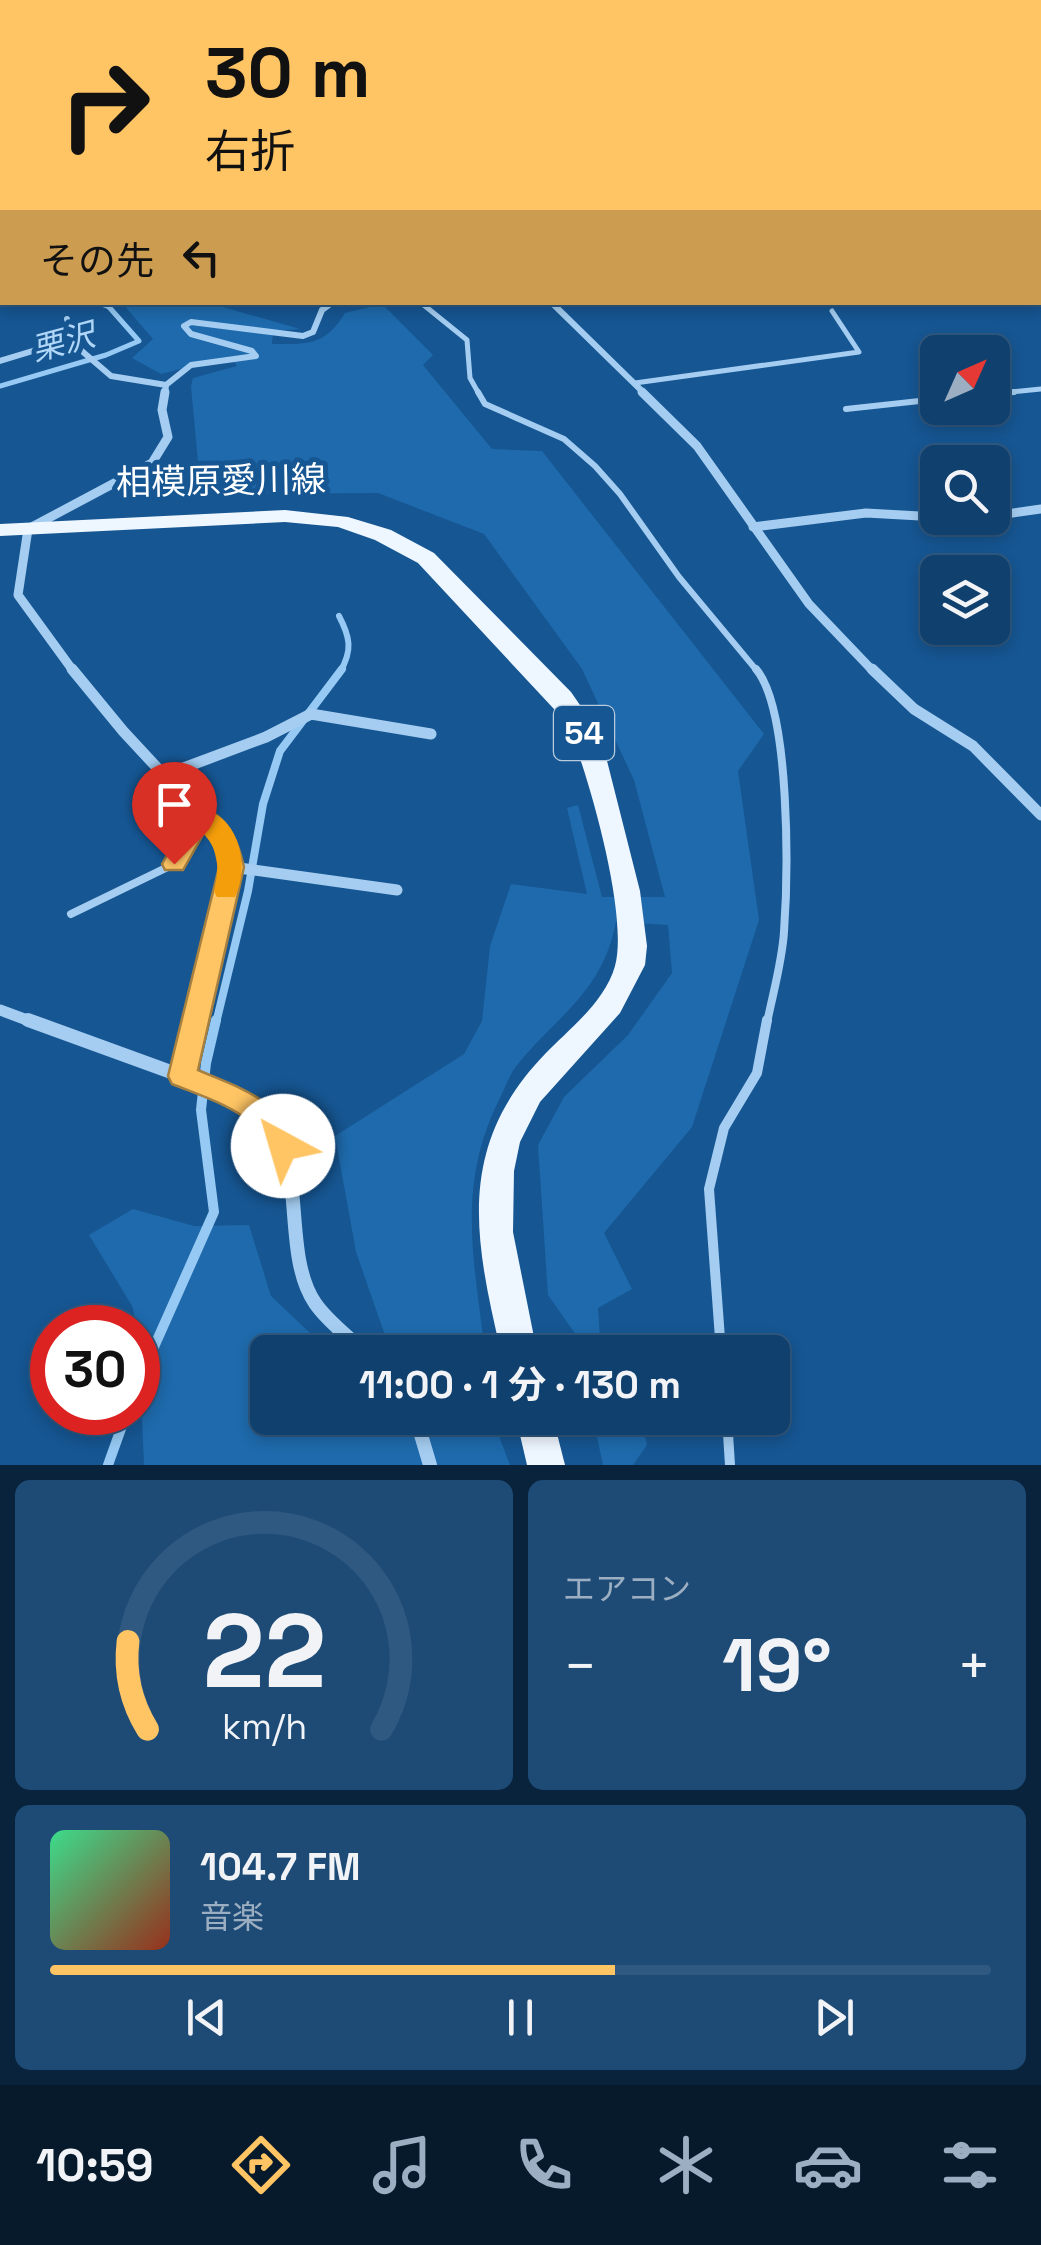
<!DOCTYPE html>
<html lang="ja">
<head>
<meta charset="utf-8">
<style>
  :root { --surface:#10406e; --page:#1e4b76; --text:#f1f3f6; --muted:#9cafc2; --line:#305981; --accent:#ffc564 }
  body { margin:0; font-family:"Space Grotesk","Noto Sans JP",sans-serif; background:var(--page); color:var(--text); height:100vh; display:flex; flex-direction:column; font-size:38px; white-space:nowrap }
  * { box-sizing:border-box; margin:0 }
  p { font-size:32px; color:var(--muted) }
  .icon { flex:none; width:55px; height:55px; fill:none; stroke:currentColor; stroke-width:2; stroke-linecap:round; stroke-linejoin:round }
  .map { position:relative; height:1465px; overflow:hidden }
  .panel { display:flex; flex-direction:column; gap:15px; padding:15px; background:#09233c; flex:1 }
  .panel>* { flex:none }
  .hud { position:absolute; left:0px; top:0px; width:1042px; height:305px; box-shadow:0 5px 15px #0003,0 0 0 2px var(--line); background:#ffc564; color:#111; overflow:hidden }
  .needle { width:65px; rotate:45deg }
  .tools { position:absolute; left:920px; top:335px; display:grid; gap:20px }
  .tools a { display:grid; place-items:center; width:90px; height:90px; border-radius:15px; background:var(--surface); box-shadow:0 5px 15px #0003,0 0 0 2px var(--line); font-size:50px }
  .speed { position:absolute; left:30px; top:1305px; display:flex; gap:20px; font-size:50px; font-weight:700; text-align:center }
  .speed>* { display:grid; place-content:center; width:130px; height:130px; border-radius:50%; background:var(--surface); box-shadow:0 5px 15px #0003,0 0 0 2px var(--line); line-height:1 }
  .speed .limit { border:15px solid #d22; background:#fff; color:#111 }
  .pin { position:absolute; display:grid; place-items:center; width:85px; height:85px; color:#fff; margin:-102px -42px; border-radius:50% 50% 50% 0; rotate:-45deg; box-shadow:0 0 10px #0007 }
  .pin .icon { rotate:45deg }
  .me { position:absolute; width:110px; margin:-55px; rotate:321deg; stroke-linejoin:round; filter:drop-shadow(0 0 8px #0008) }
  .turn { display:flex; align-items:center; gap:35px; height:210px; padding:0 40px; font-size:45px }
  .turn .icon { width:130px; height:130px; stroke-width:2.5 }
  .turn b { display:block; font-size:70px; line-height:85px }
  .then { display:flex; align-items:center; height:95px; padding:0 40px; background:#0003; gap:20px; font-size:38px }
  .big { font-size:75px; font-weight:700; line-height:1.1 }
  .panel .widget { flex:1; display:flex; flex-direction:column; justify-content:center; gap:15px; min-width:0; padding:0 35px; border-radius:15px; background:var(--page) }
  .panel .dial { align-items:center; gap:0 }
  .dial svg { height:260px; overflow:visible; fill:none; stroke:var(--line); stroke-width:7; stroke-linecap:round; text-anchor:middle }
  .dial text { fill:var(--text); stroke:none }
  .song { display:flex; align-items:center; gap:30px }
  .cover { width:120px; height:120px; border-radius:15px; background:linear-gradient(135deg,hsl(150 70% 55%),hsl(10 70% 35%)) }
  .played { height:10px; border-radius:5px; background:linear-gradient(90deg,var(--accent) 60%,var(--line) 60%) }
  .keys { display:flex; justify-content:space-around; direction:ltr }
  .heat { display:flex; justify-content:space-between; align-items:center; font-size:55px; direction:ltr }
  .panel .tiles { flex:1; display:grid; gap:15px; grid-template-columns:1fr 1fr }
  .widget:last-child { grid-column:span 2 }
  .trip { position:absolute; left:250px; top:1335px; width:540px; height:100px; border-radius:15px; background:var(--surface); box-shadow:0 5px 15px #0003,0 0 0 2px var(--line); font-weight:700; line-height:100px; text-align:center }
  .menu { display:flex; height:160px; justify-content:space-around; align-items:center; background:#061a2c; color:var(--muted) }
  .menu .icon { width:70px; height:70px }
  .menu .active { color:var(--accent) }
  .menu b { font-size:45px; color:var(--text) }
  .map>svg:first-child { display:block }
  .green { fill:#1e6aac }
  .lines { fill:none; stroke-linecap:round; stroke-linejoin:round }
  .stream-far4 { stroke:#96c9f3; stroke-width:4 }
  .stream-far3 { stroke:#96c9f3; stroke-width:5 }
  .stream-far2 { stroke:#96c9f3; stroke-width:6 }
  .stream-far1 { stroke:#96c9f3; stroke-width:8 }
  .stream { stroke:#96c9f3; stroke-width:10 }
  .service-far3 { stroke:#a4cdf1; stroke-width:5 }
  .service-far2 { stroke:#a4cdf1; stroke-width:6 }
  .service-far1 { stroke:#a4cdf1; stroke-width:8 }
  .service { stroke:#a4cdf1; stroke-width:10 }
  .minor-far4 { stroke:#a4cdf1; stroke-width:5 }
  .minor-far3 { stroke:#a4cdf1; stroke-width:6 }
  .minor-far2 { stroke:#a4cdf1; stroke-width:9 }
  .minor-far1 { stroke:#a4cdf1; stroke-width:11 }
  .minor { stroke:#a4cdf1; stroke-width:14 }
  .primary { fill:#eef6ff; fill-rule:evenodd }
  .route { fill:#ffc564; stroke:#a68041; stroke-width:2.5 }
  .slow { fill:#f59e0b }
  .labels { text-anchor:middle; dominant-baseline:central; stroke-width:10; stroke-linejoin:round; paint-order:stroke }
  .far-water-label { font-size:32px; font-style:italic; fill:#b0d7f8; stroke:#165692 }
  .shield { fill:#165692; stroke:#b9ccde; stroke-width:2.5 }
  .shield-label { font-size:32px; font-weight:bold; fill:#fff }
  .street-label { font-size:35px; fill:#fff; stroke:#165692 }
</style>
</head>
<body>
<div class="map">
<svg width="1041" height="1465" viewBox="0 0 1041 1465">
  <rect width="100%" height="100%" fill="#165692"/>
  <g class="green">
    <path d="M122,303H209L300,329L273,331L272,344C308,344 325,346 345,313L382,304L433,355L423,365L492,449L542,451L764,734L738,771L759,920L692,1127L604,1233L632,1289L598,1308L601,1352H583L581,1342L548,1295L538,1145L564,1097L628,1035L672,973L668,925L616,922C602,992 561,1012 518,1064C510,1073 506,1086 500,1098C456,1185 474,1260 485,1352H380L388,1344L356,1252L335,1136L464,1054L482,1021L490,946L511,884L587,894L567,808L578,805L602,897H665L634,780L582,669L484,534L378,493L212,494L199,473L191,386L193,378L237,366L230,357L161,374L132,358L153,339Z"/>
    <polygon points="133,1209 194,1226 249,1225 271,1296 330,1352 268,1352 268,1418 492,1418 510,1465 144,1465 138,1328 132,1306 89,1235"/>
    <polygon points="593,1418 641,1418 647,1445 633,1465 603,1465"/>
  </g>
  <g class="lines">
    <g class="stream-far4">
      <polyline points="955,0 962,2"/>
      <polyline points="299,2 304,0"/>
    </g>
    <polyline class="stream-far3" points="0,386 106,355 139,341 109,307 97,302"/>
    <path class="stream-far2" d="M339,616C350,637 353,650 340,672"/>
    <polyline class="stream-far1" points="216,1023 248,891 263,804 280,751 342,669"/>
    <g class="stream">
      <polyline points="138,1383 214,1212 201,1110 206,1063 216,1020"/>
      <polyline points="108,1465 127,1412"/>
    </g>
    <g class="service-far3">
      <polyline points="420,302 467,340 470,378 479,394"/>
      <polyline points="635,383 859,352 832,311"/>
      <polyline points="992,394 1041,389"/>
    </g>
    <g class="service-far2">
      <polyline points="478,392 485,404 564,439 595,466 620,494 679,577 758,672"/>
      <polyline points="992,394 1014,392"/>
      <polyline points="846,409 938,399"/>
    </g>
    <g class="service-far1">
      <path d="M756,669C791,711 788,876 784,932C782,962 773,993 767,1023"/>
      <polyline points="71,914 174,864 206,819"/>
    </g>
    <g class="service">
      <polyline points="721,1352 709,1189 724,1128 757,1073 767,1020"/>
      <polyline points="727,1418 730,1465"/>
    </g>
    <polyline class="minor-far4" points="94,2 101,0"/>
    <g class="minor-far3">
      <polyline points="551,302 645,394"/>
      <polyline points="69,340 111,376 166,385 165,394"/>
      <polyline points="0,361 69,340 72,336 67,319"/>
      <polyline points="166,385 191,365 256,356 252,351 191,334 184,326 191,322 303,336 313,332 322,310 333,302"/>
    </g>
    <g class="minor-far2">
      <polyline points="642,392 697,446 809,604 874,672"/>
      <polyline points="992,516 1041,509"/>
      <polyline points="947,518 982,518"/>
      <polyline points="753,527 866,513 938,517"/>
      <polyline points="74,672 18,595 28,529 152,463 168,437 162,410 165,392"/>
    </g>
    <g class="minor-far1">
      <polyline points="72,669 123,731 226,842 232,867 195,1023"/>
      <polyline points="872,669 914,709 973,746 1041,815"/>
      <polyline points="162,776 266,737 311,714 431,734"/>
      <polyline points="232,867 397,890"/>
      <polyline points="0,1010 35,1023"/>
    </g>
    <g class="minor">
      <polyline points="28,1020 182,1076 195,1020"/>
      <path d="M182,1076C208,1087 245,1096 266,1117C308,1160 281,1253 315,1303C327,1321 349,1337 364,1352"/>
      <polyline points="416,1418 430,1465"/>
    </g>
    <g class="primary">
      <polygon points="751,0 766,0 767,2 753,2"/>
      <rect x="1040" y="268" width="1" height="11"/>
      <path d="M285,510L348,517L391,530L434,553L571,692L591,721L604,749L640,891L647,946L645,965L620,1013L540,1102L520,1142L514,1171L513,1232L537,1352H501C474,1238 456,1146 545,1054C569,1029 605,1002 615,966C629,915 588,773 567,723L418,563L375,540L338,527L285,522L0,536V524Z"/>
      <polygon points="516,1418 553,1418 565,1465 527,1465"/>
    </g>
  </g>
  <path class="route" d="M206,810C230,818 239,845 244,867L198,1070C245,1090 274,1097 298,1146L294,1155C268,1164 269,1139 254,1125C232,1105 199,1095 172,1084L168,1076L219,867L214,844L204,833L183,870H165L162,864L188,818Z"/>
  <path class="slow" d="M206,810C240,820 250,868 235,897H217L214,891C220,866 219,851 202,831L188,830L185,824L188,818Z"/>
  <g class="labels">
    <g class="far-water-label">
      <text transform="translate(63 342) rotate(-15)">栗沢</text>
    </g>
    <rect class="shield" x="554" y="706" width="60" height="54" rx="8"/>
    <g class="shield-label">
      <text x="584" y="733">54</text>
    </g>
    <g class="street-label">
      <text transform="translate(221 481) rotate(-1)">相模原愛川線</text>
    </g>
  </g>
</svg>
<div class="tools">
<a><svg class="needle" viewBox="-14 -14 28 28"><path d="M0-13l5 13h-10z" fill="#e53935"/><path d="M0 13l5-13h-10z" fill="#9cafc2"/></svg></a>
<a><svg class="icon" aria-label="search" viewBox="0 0 24 24"><circle cx="10" cy="10" r="6"/><path d="M15 15l6 6"/></svg></a>
<a><svg class="icon" aria-label="layers" viewBox="0 0 24 24"><path d="M12 4l9 5-9 5-9-5zM3 14l9 5 9-5"/></svg></a>
</div>
<div class="speed"><div class="limit">30</div></div>
<div class="pin" style="left:174px;top:864px;background:#d93025"><svg class="icon" aria-label="arrive" viewBox="0 0 24 24"><path d="M6 21V4h12l-3 4 3 4H6"/></svg></div>
<svg class="me" style="left:283px;top:1146px" viewBox="-20 -20 40 40"><circle r="19" fill="#fff"/><path d="M0-13L10 11 0 6-10 11z" fill="#ffc564"/></svg>
<div class="trip">11:00 · 1 分 · 130 m</div>
<div class="hud">
<div class="turn"><svg class="icon" aria-label="right" viewBox="0 0 24 24"><path d="M7 20v-9h11M14 6l5 5-5 5"/></svg><div><b>30 m</b>右折</div></div>
<div class="then">その先<svg class="icon" aria-label="left" viewBox="0 0 24 24"><path d="M17 20v-9H6M10 6l-5 5 5 5"/></svg></div>
</div>
</div>
<section class="panel">
<div class="tiles">
<div class="widget dial"><svg viewBox="0 0 100 80">
<path d="M14 69A42 42 0 1 1 86 69"/>
<path d="M14 69A42 42 0 0 1 8 42" stroke="#ffc564"/>
<text x="50" y="56" font-size="32" font-weight="700">22</text>
<text x="50" y="72" font-size="11">km/h</text>
</svg></div>
<div class="widget"><p>エアコン</p>
<div class="heat"><a>−</a><b class="big">19°</b><a>+</a></div>
</div>
<div class="widget">
<div class="song"><i class="cover"></i><div><b>104.7 FM</b><p>音楽</p></div></div>
<div class="played"></div>
<div class="keys"><svg class="icon" aria-label="previous" viewBox="0 0 24 24"><path d="M18 5L8 12l10 7zM5 5v14"/></svg><svg class="icon" aria-label="pause" viewBox="0 0 24 24"><path d="M8 5v14M16 5v14"/></svg><svg class="icon" aria-label="next" viewBox="0 0 24 24"><path d="M6 5l10 7-10 7zM19 5v14"/></svg></div>
</div>
</div>
</section>
<nav class="menu">
<b>10:59</b>
<svg class="icon active" aria-label="directions" viewBox="0 0 24 24"><path d="M12 3l9 9-9 9-9-9zM9 14v-3h6M13 9l2 2-2 2"/></svg>
<svg class="icon" aria-label="music" viewBox="0 0 24 24"><path d="M9 18V5l10-2v13"/><circle cx="6" cy="18" r="3"/><circle cx="16" cy="16" r="3"/></svg>
<svg class="icon" aria-label="phone" viewBox="0 0 24 24"><path d="M5 4h4l2 5-3 2q2 4 5 5l2-3 5 2v4C11 20 4 13 5 4z"/></svg>
<svg class="icon" aria-label="climate" viewBox="0 0 24 24"><path d="M12 3v18M4 7l16 10M4 17L20 7"/></svg>
<svg class="icon" aria-label="car" viewBox="0 0 24 24"><path d="M5 17H2v-5l4-1 3-4h7l3 4 3 1v5h-3M9 17h6M6 11h13"/><circle cx="7" cy="17" r="2"/><circle cx="17" cy="17" r="2"/></svg>
<svg class="icon" aria-label="filters" viewBox="0 0 24 24"><path d="M4 7h16M4 17h16"/><circle cx="9" cy="7" r="2"/><circle cx="15" cy="17" r="2"/></svg>
</nav>
</body>
</html>
